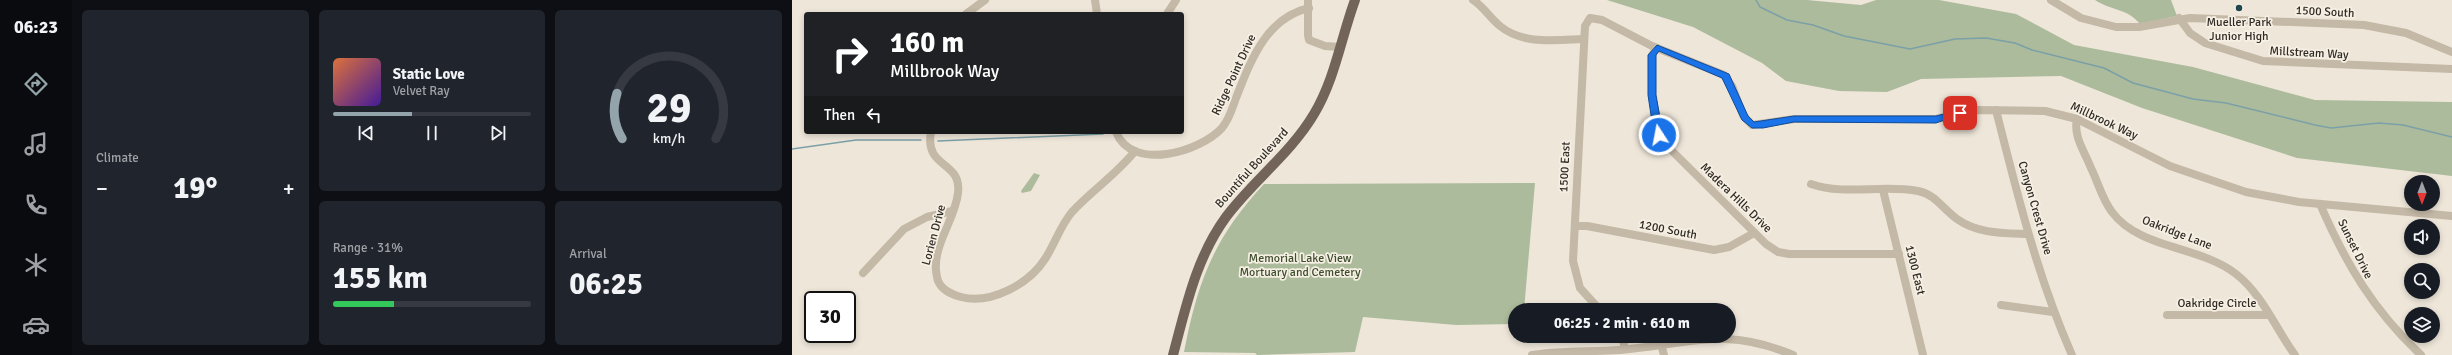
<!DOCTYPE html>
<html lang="en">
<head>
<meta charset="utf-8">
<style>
  :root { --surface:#171b24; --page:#20242c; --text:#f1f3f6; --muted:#9ea1a6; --line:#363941; --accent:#93a5aa }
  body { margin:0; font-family:Signika,sans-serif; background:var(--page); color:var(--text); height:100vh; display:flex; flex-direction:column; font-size:15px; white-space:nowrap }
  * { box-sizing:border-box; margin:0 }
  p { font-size:13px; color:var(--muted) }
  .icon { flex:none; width:22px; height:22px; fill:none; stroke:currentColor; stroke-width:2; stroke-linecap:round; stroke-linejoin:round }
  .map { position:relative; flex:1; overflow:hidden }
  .sheet { display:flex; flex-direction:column; gap:10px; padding:10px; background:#0d0f14; width:720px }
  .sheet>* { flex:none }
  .guide { position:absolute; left:12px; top:12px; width:380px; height:122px; border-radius:4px; box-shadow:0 2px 6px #0003; background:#202124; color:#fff; overflow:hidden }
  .needle { width:26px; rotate:180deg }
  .tools { position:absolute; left:1612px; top:175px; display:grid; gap:8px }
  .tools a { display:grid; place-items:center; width:36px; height:36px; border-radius:50%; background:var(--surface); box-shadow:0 2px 6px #0003; font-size:20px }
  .speed { position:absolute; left:12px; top:291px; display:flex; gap:8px; font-size:20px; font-weight:700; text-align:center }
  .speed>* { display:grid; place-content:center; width:52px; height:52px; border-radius:50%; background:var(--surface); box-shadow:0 2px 6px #0003; line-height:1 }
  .speed .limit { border:2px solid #111; border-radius:6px; background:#fff; color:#111 }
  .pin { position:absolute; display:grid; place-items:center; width:34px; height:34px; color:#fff; margin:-17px; border-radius:8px; box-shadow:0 2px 6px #0006 }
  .me { position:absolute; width:44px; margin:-22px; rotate:349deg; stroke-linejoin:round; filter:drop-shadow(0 0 3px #0008) }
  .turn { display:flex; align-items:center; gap:14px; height:84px; padding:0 20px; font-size:18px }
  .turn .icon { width:52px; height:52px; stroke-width:2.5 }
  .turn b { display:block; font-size:28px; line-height:34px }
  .then { display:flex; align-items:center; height:38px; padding:0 20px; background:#0003; gap:8px; font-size:15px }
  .big { font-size:30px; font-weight:700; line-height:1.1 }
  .sheet .widget { flex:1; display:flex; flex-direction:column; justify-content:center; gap:6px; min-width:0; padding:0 14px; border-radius:6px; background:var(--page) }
  .sheet .dial { align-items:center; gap:0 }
  .dial svg { height:104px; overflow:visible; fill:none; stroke:var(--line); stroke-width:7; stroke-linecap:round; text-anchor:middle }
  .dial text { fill:var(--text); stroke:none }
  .song { display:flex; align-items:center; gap:12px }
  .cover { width:48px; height:48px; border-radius:6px; background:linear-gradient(135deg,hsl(20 70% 55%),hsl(260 70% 35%)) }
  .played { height:4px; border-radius:2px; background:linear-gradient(90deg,var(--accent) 40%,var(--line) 40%) }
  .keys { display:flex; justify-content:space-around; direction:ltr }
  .heat { display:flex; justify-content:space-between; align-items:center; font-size:22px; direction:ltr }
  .charge { height:6px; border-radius:3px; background:linear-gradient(90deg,#34c759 31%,var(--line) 0) }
  .sheet .tiles { flex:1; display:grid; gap:10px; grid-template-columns:repeat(3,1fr) }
  .widget:first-child { grid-row:span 2 }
  .trip { position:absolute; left:716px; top:303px; width:228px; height:40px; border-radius:20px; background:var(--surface); box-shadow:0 2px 6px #0003; font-weight:700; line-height:40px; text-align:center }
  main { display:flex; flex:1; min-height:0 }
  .tabs { display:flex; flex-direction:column; width:72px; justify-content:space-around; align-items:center; background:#090b0e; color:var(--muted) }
  .tabs .icon { width:28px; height:28px }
  .tabs .selected { color:var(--accent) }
  .tabs b { font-size:18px; color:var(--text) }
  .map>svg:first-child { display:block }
  .green { fill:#acbb9b }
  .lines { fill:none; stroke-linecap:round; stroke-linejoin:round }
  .stream { stroke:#7ba0a8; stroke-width:1.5 }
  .minor { stroke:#c4b8a6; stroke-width:8 }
  .major { stroke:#726459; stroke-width:10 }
  .route { fill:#1a73e8; stroke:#114b97 }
  .poi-dot { fill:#20464e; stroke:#f6f0e4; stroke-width:1.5 }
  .labels { text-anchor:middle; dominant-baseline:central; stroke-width:3.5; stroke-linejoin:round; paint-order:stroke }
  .street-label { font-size:12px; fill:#312b26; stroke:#f6f0e4 }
  .poi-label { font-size:12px; fill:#312b26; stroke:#f6f0e4 }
  .park-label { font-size:12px; fill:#3d4d2d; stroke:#f6f0e4 }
</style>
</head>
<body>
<main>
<nav class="tabs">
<b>06:23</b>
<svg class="icon selected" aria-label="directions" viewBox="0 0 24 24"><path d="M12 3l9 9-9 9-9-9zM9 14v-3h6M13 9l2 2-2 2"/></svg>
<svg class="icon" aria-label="music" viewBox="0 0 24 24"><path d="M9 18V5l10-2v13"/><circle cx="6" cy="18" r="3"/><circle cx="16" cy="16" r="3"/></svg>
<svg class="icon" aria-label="phone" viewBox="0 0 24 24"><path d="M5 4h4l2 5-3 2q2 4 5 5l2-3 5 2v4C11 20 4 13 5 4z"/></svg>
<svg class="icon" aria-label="climate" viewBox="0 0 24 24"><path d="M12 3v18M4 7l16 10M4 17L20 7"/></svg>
<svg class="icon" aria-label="car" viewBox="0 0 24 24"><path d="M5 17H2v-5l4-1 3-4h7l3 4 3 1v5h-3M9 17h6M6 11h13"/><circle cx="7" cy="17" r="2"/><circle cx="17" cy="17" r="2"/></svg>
</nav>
<section class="sheet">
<div class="tiles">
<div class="widget"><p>Climate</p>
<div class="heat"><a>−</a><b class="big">19°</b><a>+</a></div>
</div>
<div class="widget">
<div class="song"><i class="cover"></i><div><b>Static Love</b><p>Velvet Ray</p></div></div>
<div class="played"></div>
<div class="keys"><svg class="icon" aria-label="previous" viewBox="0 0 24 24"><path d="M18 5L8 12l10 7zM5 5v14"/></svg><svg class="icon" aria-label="pause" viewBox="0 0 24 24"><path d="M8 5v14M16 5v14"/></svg><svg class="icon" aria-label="next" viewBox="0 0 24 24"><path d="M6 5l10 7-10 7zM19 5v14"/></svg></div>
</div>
<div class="widget dial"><svg viewBox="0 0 100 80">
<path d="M14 69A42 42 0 1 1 86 69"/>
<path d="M14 69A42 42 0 0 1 10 34" stroke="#93a5aa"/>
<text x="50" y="56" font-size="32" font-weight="700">29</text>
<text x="50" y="72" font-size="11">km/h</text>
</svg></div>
<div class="widget"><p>Range · 31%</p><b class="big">155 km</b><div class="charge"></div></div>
<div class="widget"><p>Arrival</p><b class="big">06:25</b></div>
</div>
</section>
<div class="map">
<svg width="1660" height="355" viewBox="0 0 1660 355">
  <rect width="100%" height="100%" fill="#eee6d9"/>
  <g class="green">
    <polygon points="815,0 1015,0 1069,5 1084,0 1147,0 1224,14 1282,45 1401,67 1523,100 1660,102 1660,176 1505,158 1350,108 1269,76 1129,79 1095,92 1047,91 994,81 970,63 901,27"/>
    <path d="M1303,0H1379L1385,16L1348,24C1335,8 1320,11 1303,0Z"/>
    <polygon points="242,173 248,175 239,191 230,193 229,191"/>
    <path d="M743,183L732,310H723V324L664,325L571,317L563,352L465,355L463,353L392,352C406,280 422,238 472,184Z"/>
  </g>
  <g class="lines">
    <g class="stream">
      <polyline points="964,0 968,7 995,20 1021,25 1052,36 1118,49 1163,39 1194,38 1223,43 1240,50 1312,68 1341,83 1401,99 1434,103 1523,125 1539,128 1587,123 1611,125 1660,137"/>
      <polyline points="146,141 311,134"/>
      <polyline points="0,149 64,140 129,140"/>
    </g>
    <g class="minor">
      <polyline points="303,0 305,14"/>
      <polyline points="516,0 516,35 517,40 533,46 548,47"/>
      <path d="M681,0C692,7 698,18 708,26C731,45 764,40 792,39"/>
      <polyline points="1259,0 1289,18 1324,27 1347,27 1398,18 1572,25 1614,33 1660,52"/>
      <polyline points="174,14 193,0"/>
      <polyline points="375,14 384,0"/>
      <polyline points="1387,18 1398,33 1413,43 1471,61 1660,69"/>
      <polyline points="865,48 860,55 860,95 869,140 974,244 986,252 997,254 1107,254"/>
      <path d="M1204,110C1225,193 1245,276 1280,355"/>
      <path d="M1285,119C1281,137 1293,152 1299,168C1306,182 1310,199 1320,212C1347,249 1409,246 1444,274C1470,294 1484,329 1503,355"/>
      <path d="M139,132C132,169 170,160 166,193C163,221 138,248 145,277C147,289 158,294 169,297C198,305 237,284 253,259C263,244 268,226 280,212C300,190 324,175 343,151"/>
      <path d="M324,132C340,172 408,152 430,128C438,118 440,109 444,98C459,60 474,18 517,8"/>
      <path d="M1019,184C1054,196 1090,184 1126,191C1143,194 1151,209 1165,219C1186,234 1212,233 1236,234"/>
      <polyline points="1091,190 1131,355"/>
      <path d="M1528,204C1554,264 1581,310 1629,355"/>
      <polyline points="783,226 795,226 922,250 937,247 962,233"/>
      <polyline points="71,273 112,229 135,217 160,211"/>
      <polyline points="1209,305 1261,312"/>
      <polyline points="808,310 788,288 781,261 793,26 798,18 810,20 860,46 932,75 940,86 951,115 960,125 1002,119 1144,119 1184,110 1253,111 1285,119 1378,166 1454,192 1507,202 1660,216"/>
      <polyline points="1375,315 1475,315"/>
      <polyline points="830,336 833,349"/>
      <polyline points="869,344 872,355"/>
      <path d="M740,355C769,350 799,352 828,350C897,344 932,326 1001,355"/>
    </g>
    <path class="major" d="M381,355C394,307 404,258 434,217C461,181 499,153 522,114C543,79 549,38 563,0"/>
  </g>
  <polygon class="route" points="865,45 937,74 956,116 962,122 1002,116 1144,116 1168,110 1172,113 1144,123 1002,122 971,128 960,128 950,120 930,78 867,51 864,55 864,95 871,135 867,138 862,135 856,95 856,55"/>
  <circle class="poi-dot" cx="1447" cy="8" r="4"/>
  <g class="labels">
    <g class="street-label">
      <text transform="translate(1533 12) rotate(3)">1500 South</text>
      <text transform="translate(1517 53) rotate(3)">Millstream Way</text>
      <text transform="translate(442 75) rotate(-65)">Ridge Point Drive</text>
      <text transform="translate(1312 121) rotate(25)">Millbrook Way</text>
      <text transform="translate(773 167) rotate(-87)">1500 East</text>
      <text transform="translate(460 168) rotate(-48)">Bountiful Boulevard</text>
      <text transform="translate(944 198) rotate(44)">Madera Hills Drive</text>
      <text transform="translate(1243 208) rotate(74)">Canyon Crest Drive</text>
      <text transform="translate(876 230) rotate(11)">1200 South</text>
      <text transform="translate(1385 233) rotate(21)">Oakridge Lane</text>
      <text transform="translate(142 235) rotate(-75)">Lorien Drive</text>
      <text transform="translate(1563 249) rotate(64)">Sunset Drive</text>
      <text transform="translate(1123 270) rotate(76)">1300 East</text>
      <text x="1425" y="303">Oakridge Circle</text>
    </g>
    <g class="poi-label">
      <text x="1447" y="22">Mueller Park<tspan x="1447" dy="14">Junior High</tspan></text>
    </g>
    <g class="park-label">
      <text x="508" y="258">Memorial Lake View<tspan x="508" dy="14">Mortuary and Cemetery</tspan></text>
    </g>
  </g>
</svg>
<div class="tools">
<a><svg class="needle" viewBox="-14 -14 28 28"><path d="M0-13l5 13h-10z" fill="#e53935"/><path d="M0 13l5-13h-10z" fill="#9ea1a6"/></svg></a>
<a><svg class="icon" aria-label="sound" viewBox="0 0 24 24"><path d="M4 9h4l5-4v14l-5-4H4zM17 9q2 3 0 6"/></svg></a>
<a><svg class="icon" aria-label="search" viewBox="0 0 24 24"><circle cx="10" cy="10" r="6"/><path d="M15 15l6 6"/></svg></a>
<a><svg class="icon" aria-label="layers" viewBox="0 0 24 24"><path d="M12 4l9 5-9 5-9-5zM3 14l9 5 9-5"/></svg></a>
</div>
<div class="speed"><div class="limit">30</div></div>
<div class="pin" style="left:1168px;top:113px;background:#d93025"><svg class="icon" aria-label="arrive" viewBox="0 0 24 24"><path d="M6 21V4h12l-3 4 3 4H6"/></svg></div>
<svg class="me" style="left:867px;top:135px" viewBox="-20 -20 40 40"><circle r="17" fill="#1a73e8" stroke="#fff" stroke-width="3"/><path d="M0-11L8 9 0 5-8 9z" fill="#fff"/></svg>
<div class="trip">06:25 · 2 min · 610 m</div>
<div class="guide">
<div class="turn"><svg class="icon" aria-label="right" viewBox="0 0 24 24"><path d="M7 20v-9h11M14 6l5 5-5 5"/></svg><div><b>160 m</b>Millbrook Way</div></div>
<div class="then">Then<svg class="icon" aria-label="left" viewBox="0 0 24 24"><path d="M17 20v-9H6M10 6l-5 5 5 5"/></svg></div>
</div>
</div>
</main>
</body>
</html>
